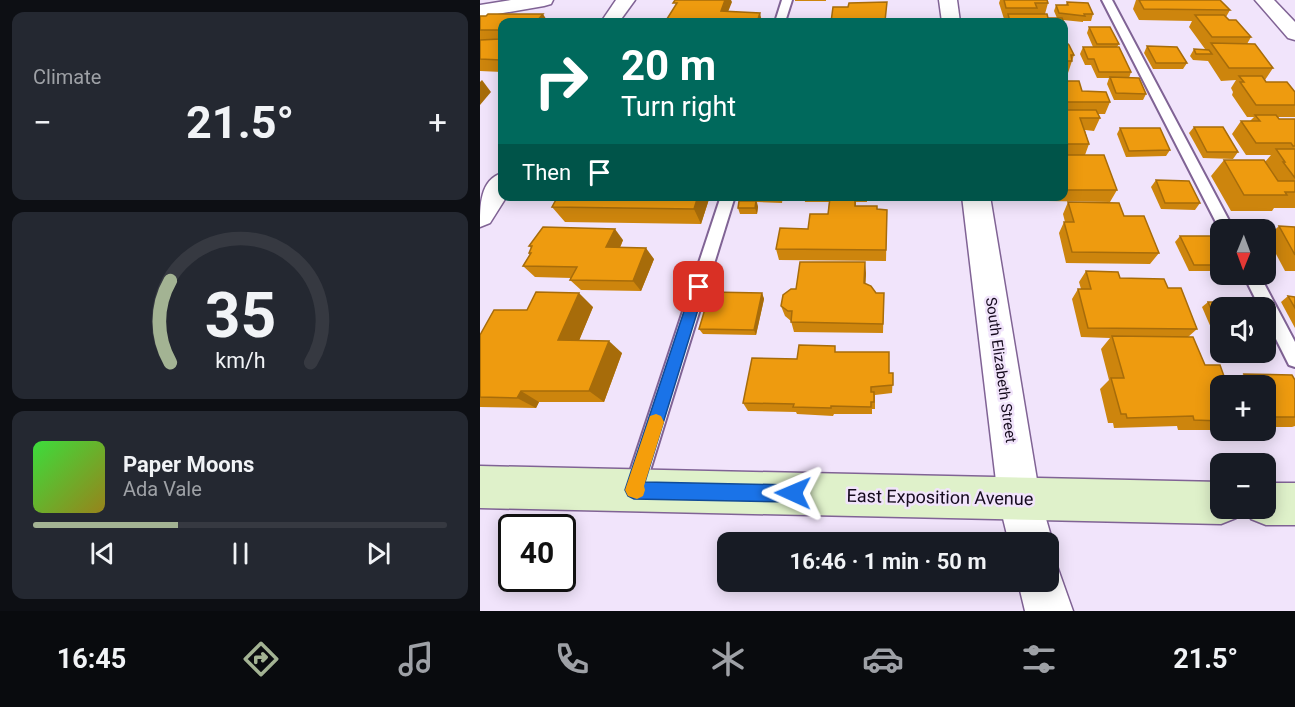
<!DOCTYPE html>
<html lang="en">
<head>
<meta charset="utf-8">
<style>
  :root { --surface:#171b24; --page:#242831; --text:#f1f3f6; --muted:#9ea1a6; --line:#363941; --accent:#a3b393 }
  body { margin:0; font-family:Roboto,sans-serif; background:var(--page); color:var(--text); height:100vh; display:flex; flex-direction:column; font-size:22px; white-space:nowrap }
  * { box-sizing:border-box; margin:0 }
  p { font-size:20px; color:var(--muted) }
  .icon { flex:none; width:33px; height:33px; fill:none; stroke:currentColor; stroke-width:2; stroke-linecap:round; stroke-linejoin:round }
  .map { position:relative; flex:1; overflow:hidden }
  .details { display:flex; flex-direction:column; gap:12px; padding:12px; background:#0d0f14; width:480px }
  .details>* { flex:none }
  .top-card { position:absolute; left:18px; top:18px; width:570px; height:183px; border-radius:12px; box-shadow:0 3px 15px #0003; background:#00695c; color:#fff; overflow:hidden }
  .needle { width:39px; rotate:181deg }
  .buttons { position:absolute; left:730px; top:219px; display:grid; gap:12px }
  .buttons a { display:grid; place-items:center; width:66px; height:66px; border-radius:12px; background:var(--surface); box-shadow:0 3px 15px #0003; font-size:30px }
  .speed { position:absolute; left:18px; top:514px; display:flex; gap:12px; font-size:30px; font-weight:700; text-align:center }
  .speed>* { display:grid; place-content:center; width:78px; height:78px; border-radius:50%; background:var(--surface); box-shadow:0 3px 15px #0003; line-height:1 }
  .speed .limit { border:3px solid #111; border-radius:9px; background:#fff; color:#111 }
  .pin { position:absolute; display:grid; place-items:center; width:51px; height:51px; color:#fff; margin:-26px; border-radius:12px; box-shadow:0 3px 9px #0006 }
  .me { position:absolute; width:66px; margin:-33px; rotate:271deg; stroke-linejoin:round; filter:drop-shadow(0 0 4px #0008) }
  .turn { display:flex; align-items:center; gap:21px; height:126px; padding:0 24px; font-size:27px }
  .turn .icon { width:78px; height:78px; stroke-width:2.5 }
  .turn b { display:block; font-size:42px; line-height:51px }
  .then { display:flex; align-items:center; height:57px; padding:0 24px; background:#0003; gap:12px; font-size:22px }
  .big { font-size:45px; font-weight:700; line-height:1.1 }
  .details .widget { flex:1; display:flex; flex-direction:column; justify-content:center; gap:9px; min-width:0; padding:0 21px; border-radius:12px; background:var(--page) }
  .details .dial { align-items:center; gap:0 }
  .dial svg { height:156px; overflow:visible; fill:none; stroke:var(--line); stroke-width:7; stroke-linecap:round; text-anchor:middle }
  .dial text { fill:var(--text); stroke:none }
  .song { display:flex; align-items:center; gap:18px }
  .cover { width:72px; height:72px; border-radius:9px; background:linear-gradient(135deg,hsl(120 70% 55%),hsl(50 70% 35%)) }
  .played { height:6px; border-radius:3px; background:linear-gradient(90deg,var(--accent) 35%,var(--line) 35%) }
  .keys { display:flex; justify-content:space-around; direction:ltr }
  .heat { display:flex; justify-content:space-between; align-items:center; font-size:33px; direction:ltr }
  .trip { position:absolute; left:237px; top:532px; width:342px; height:60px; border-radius:12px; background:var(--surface); box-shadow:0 3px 15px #0003; font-weight:700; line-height:60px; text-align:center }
  .dock { display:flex; height:96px; justify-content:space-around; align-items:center; background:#090b0e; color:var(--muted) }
  .dock .icon { width:42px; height:42px }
  .dock .active { color:var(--accent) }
  .dock b { font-size:27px; color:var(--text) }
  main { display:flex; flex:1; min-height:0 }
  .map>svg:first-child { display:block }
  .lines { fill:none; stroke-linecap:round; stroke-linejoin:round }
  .lane-casing { stroke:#806395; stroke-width:4 }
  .street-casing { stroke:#806395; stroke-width:3 }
  .secondary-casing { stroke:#806395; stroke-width:3 }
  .lane { fill:#fff; fill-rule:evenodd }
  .street { fill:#fff; fill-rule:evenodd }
  .secondary { fill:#dff1ca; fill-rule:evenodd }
  .wall { fill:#cd850d }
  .shaded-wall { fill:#a76c0a }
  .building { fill:#ee9b0f; stroke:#a76c0a; stroke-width:1.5 }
  .route { fill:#1a73e8; stroke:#114b97; stroke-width:1.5 }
  .slow { fill:#f59e0b }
  .labels { text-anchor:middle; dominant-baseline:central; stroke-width:5; stroke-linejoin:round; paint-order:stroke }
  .street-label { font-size:15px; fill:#150a1d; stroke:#f1e4fb }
  .near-street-label { font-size:18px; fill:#150a1d; stroke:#f1e4fb }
</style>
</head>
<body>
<main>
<section class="details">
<div class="widget"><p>Climate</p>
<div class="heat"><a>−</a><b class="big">21.5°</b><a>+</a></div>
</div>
<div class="widget dial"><svg viewBox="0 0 100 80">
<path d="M14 69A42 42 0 1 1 86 69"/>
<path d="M14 69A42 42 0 0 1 14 27" stroke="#a3b393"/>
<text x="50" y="56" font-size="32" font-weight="700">35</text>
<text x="50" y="72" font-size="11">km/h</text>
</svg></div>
<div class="widget">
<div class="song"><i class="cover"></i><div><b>Paper Moons</b><p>Ada Vale</p></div></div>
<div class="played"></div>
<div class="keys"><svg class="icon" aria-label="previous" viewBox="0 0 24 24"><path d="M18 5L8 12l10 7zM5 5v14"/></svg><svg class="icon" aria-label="pause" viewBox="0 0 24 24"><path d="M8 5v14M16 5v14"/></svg><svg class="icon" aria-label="next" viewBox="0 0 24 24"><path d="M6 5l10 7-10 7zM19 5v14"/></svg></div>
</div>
</section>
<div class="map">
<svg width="815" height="611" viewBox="0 0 815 611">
  <rect width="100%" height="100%" fill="#f1e4fb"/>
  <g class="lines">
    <defs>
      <g id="lane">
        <polygon points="302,0 312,0 305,22 295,22"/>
        <polygon points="622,0 632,0 754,230 741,230 741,232"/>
        <polygon points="241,196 255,196 164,490 161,497 154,500 147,497 144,490"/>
        <polygon points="763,274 779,274 815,342 815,367 809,365 786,319 786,308 780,308"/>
      </g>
      <g id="street">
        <polygon points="31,0 73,0 71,4 64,6 0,17 0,5"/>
        <polygon points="136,0 155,0 139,22 121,22"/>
        <polygon points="459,0 477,0 480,22 462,22"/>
        <polygon points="775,0 794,0 815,22 815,40 808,38"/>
        <path d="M22,173V196H27L10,223L0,227C0,205 0,180 22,173Z"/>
        <polygon points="482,196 510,196 560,498 573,543 568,554 568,543 529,543 518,498"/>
        <polygon points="568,562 577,566 593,611 545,611 538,582 568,582"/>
      </g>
      <g id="secondary">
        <polygon points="0,466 741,482 741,508 760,508 756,518 741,524 0,508"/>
        <polygon points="786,483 815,483 815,525 786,525 771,519 767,508 786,508"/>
      </g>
    </defs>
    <use href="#lane" class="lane-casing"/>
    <use href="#street" class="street-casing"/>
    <use href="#secondary" class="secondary-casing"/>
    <use href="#lane" class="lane"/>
    <use href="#street" class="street"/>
    <use href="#secondary" class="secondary"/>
  </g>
  <g class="wall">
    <rect x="315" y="0" width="31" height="1"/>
    <polygon points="520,0 567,0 568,3 565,14 568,18 577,18 574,11 576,5 586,5 587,2 613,14 611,21 603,21 603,22 583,20 586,28 584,36 584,22 526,22 527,20 524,19 519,3"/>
    <polygon points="656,0 740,0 750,10 746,17 771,37 767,44 793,68 785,80 786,82 815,92 815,117 798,117 799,119 815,119 815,208 794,208 792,211 751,211 731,176 744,160 785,162 791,155 766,155 752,134 761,121 770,121 774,117 767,117 752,95 753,92 751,88 756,80 741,81 728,61 713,60 710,56 714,49 725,49 709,27 712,21 659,20 653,9"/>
    <polygon points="0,16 22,22 22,72 0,71"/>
    <polygon points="609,27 639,44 637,47 651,72 649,78 666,94 663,100 634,100 627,84 629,78 617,78 611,65 605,65 600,54 603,47 613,47 607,33"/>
    <polygon points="584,42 594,55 588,73 584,73"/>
    <polygon points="667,46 707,63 703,69 673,69 664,53"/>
    <polygon points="584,77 585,81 602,91 630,102 625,114 618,114 620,118 614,131 605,130 609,144 605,155 637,190 630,202 568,201 567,196 584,196"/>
    <polygon points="714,127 758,152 753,159 723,158 709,133"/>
    <polygon points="640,128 690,150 686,156 646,157 637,134"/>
    <polygon points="676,180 720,203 715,210 681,209 671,187"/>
    <polygon points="75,196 230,196 221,224 85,222 72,207 77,199"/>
    <polygon points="263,196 303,196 302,203 277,202 278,207 277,214 260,214 258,208 265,201"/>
    <polygon points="324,196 407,196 407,199 387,199 387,202 376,202 376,206 398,209 407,210 406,261 299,260 296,249 328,229 348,214 349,202 325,202"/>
    <polygon points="588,202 644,216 679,253 670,264 586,263 579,233 584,222 585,222 583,214"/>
    <polygon points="799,226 815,227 815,271 805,271 787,237"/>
    <polygon points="700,236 741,244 741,271 709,271 695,242"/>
    <polygon points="143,240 140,248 174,259 161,291 101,290 90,280 91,278 55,277 43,266 50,254 49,253 51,248 49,246"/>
    <polygon points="606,271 688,288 717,329 708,337 725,365 745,379 756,379 764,374 815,380 815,426 812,427 786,427 786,386 741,386 741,426 732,430 698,430 697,426 634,428 633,423 628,423 620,389 629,380 621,349 630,338 601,337 592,299 598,289 601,289 599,282"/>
    <polygon points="386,273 385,284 396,293 404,293 403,333 314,332 311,321 305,316 301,306 316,289"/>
    <polygon points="282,293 284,299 276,335 223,334 219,329"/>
    <polygon points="808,296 815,297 815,328 801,302"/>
    <polygon points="728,302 741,308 741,344 738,344 722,307"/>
    <polygon points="113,307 99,340 142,353 124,402 59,402 56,408 0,407 0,335 47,310"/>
    <polygon points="356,352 409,373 413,373 412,393 395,395 395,409 392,409 392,414 354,414 353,416 317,414 316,412 268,411 263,403 317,359"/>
  </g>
  <g class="shaded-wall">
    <polygon points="245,0 251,0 252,2 244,22 241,11"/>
    <polygon points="280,13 282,22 277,22"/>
    <polygon points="63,14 68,22 56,22"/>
    <polygon points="2,80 11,92 0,105 0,82"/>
    <polygon points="218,196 230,196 221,224 214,209"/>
    <polygon points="276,201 278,207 277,214 275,208"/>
    <polygon points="135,229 143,240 135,258 126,247"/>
    <polygon points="166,248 174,259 161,291 153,281"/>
    <polygon points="385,262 386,273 385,294 384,283"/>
    <polygon points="99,293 113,307 94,353 78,340"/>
    <polygon points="282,293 284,299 276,335 274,330"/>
    <polygon points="129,341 142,353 124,402 109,391"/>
    <polygon points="41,391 59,402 56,408 37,398"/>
  </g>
  <g class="building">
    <polygon points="195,0 245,0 241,11 280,13 277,22 185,22 197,3 193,3"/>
    <polygon points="524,0 567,0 568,3 555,3 557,8 526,8"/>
    <polygon points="659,0 740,0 750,10 664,9"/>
    <polygon points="407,2 405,21 412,21 412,22 351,22 353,7 368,7 369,3"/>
    <polygon points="587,2 608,3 613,14 604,14 605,16 579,13 576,5 588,5"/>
    <polygon points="8,14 63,14 56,22 22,22 22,30 0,30 0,16 6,16"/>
    <polygon points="528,14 567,14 568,18 582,18 586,28 584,28 584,22 530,22"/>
    <polygon points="715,15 744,15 749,20 756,20 771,37 732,37"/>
    <polygon points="609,27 630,27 639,44 617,44"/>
    <polygon points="22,36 22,59 21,60 0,59 0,40 20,39"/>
    <polygon points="584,42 586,42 589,45 594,55 591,55 592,61 584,61"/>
    <polygon points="731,43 775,44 793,68 749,68"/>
    <polygon points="667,46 697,47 707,63 676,63"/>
    <polygon points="603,47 639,47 651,72 619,72 614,59 608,59"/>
    <polygon points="714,49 729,50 732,54 716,54"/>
    <polygon points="759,76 782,76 786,82 807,82 815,92 815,105 776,105 760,82 764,82"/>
    <polygon points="584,77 585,81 599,81 602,91 626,92 630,102 584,102"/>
    <polygon points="630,77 659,78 666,94 636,93"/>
    <polygon points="584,110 616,110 620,118 600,118 609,144 584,144"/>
    <polygon points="775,115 796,115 799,119 815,119 815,146 813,146 811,143 776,143 761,121 780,121"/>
    <polygon points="714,127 743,127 758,152 727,152"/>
    <polygon points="640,128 680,128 690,150 649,151"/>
    <polygon points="796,149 815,149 815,178 803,162 805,162"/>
    <polygon points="584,155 624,155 637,190 584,190"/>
    <polygon points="744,160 784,160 798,181 815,181 815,192 805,192 807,195 764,195"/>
    <polygon points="676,180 709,181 720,203 685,203"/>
    <polygon points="78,196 218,196 214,209 72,207"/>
    <polygon points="350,198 375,199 375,206 397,206 397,209 407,210 406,250 296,249 300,228 328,229 330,214 348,214"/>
    <polygon points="259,201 276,201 275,208 258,208"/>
    <polygon points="588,202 639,203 644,216 664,216 679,253 592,252 584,222 594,222"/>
    <polygon points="799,226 815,227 815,255"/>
    <polygon points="63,227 135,229 126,247 166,248 153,281 90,280 97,267 43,266 51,253 49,253 52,246 49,246"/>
    <polygon points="700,236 737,236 741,244 741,265 714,265"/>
    <polygon points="320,262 385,262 384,283 391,286 396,293 404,293 403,324 311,322 312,311 308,311 301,306 303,295 311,289 316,289"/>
    <polygon points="606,271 638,272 640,278 684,279 688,288 701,288 717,329 608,328 598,289 611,289"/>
    <polygon points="56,292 99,293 78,340 129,341 109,391 41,391 37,398 0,397 0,335 14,310 47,310"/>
    <polygon points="230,292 282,293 274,330 219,329"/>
    <polygon points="808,296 815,297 815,308"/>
    <polygon points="728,302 772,302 774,308 741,308 741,331"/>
    <polygon points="786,330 791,340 786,339"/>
    <polygon points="632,336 713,337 725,365 740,365 745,379 767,379 764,374 812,375 815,380 815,417 786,417 786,386 741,386 741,421 714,420 713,416 647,418 646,414 641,414 631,378 644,378"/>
    <polygon points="319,345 355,346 355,352 409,352 409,373 413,373 413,385 391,387 391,392 394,392 394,402 391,402 391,407 351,406 351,408 313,407 314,404 263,403 272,358 317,359"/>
  </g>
  <polygon class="route" points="219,281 225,287 165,482 313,485 319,487 321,493 319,499 313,502 154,499 148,496 145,490 212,287"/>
  <polygon class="slow" points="176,414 181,416 184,422 164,486 165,490 163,496 157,499 148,496 145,490 168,422 170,416"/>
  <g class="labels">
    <g class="street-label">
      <text transform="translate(521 370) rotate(82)">South Elizabeth Street</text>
    </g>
    <g class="near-street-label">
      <text transform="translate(460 497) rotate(1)">East Exposition Avenue</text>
    </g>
  </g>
</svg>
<div class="buttons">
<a><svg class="needle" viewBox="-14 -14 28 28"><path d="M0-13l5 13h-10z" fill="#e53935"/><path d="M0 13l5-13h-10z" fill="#9ea1a6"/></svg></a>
<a><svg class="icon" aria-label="sound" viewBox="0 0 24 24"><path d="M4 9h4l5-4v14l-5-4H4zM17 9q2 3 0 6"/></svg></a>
<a>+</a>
<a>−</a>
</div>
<div class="speed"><div class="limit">40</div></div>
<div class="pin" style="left:219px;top:287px;background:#d93025"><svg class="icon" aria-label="arrive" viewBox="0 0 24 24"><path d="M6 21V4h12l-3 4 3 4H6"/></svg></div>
<svg class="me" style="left:313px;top:493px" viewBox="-20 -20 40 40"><path d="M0-17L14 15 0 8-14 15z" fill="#1a73e8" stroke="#fff" stroke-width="4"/></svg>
<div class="trip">16:46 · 1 min · 50 m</div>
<div class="top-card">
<div class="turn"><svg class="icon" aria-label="right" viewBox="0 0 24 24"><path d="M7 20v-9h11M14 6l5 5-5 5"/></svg><div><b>20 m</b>Turn right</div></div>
<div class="then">Then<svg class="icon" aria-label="arrive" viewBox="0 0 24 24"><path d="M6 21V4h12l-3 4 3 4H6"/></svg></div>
</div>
</div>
</main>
<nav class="dock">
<b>16:45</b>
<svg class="icon active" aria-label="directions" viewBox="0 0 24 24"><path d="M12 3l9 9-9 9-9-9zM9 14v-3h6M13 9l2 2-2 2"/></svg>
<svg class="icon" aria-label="music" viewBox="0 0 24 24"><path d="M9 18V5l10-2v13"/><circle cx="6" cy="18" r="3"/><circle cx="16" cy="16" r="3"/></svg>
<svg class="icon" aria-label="phone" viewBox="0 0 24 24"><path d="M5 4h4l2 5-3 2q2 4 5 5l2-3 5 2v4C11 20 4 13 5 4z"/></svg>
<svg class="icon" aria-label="climate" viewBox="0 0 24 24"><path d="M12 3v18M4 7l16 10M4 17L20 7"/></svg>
<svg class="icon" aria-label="car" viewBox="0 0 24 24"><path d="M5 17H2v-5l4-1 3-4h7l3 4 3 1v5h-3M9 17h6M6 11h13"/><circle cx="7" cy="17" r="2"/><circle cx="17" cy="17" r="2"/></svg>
<svg class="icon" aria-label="filters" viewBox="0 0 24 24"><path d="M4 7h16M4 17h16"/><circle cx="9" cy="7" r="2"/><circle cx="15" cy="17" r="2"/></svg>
<b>21.5°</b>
</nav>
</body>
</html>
